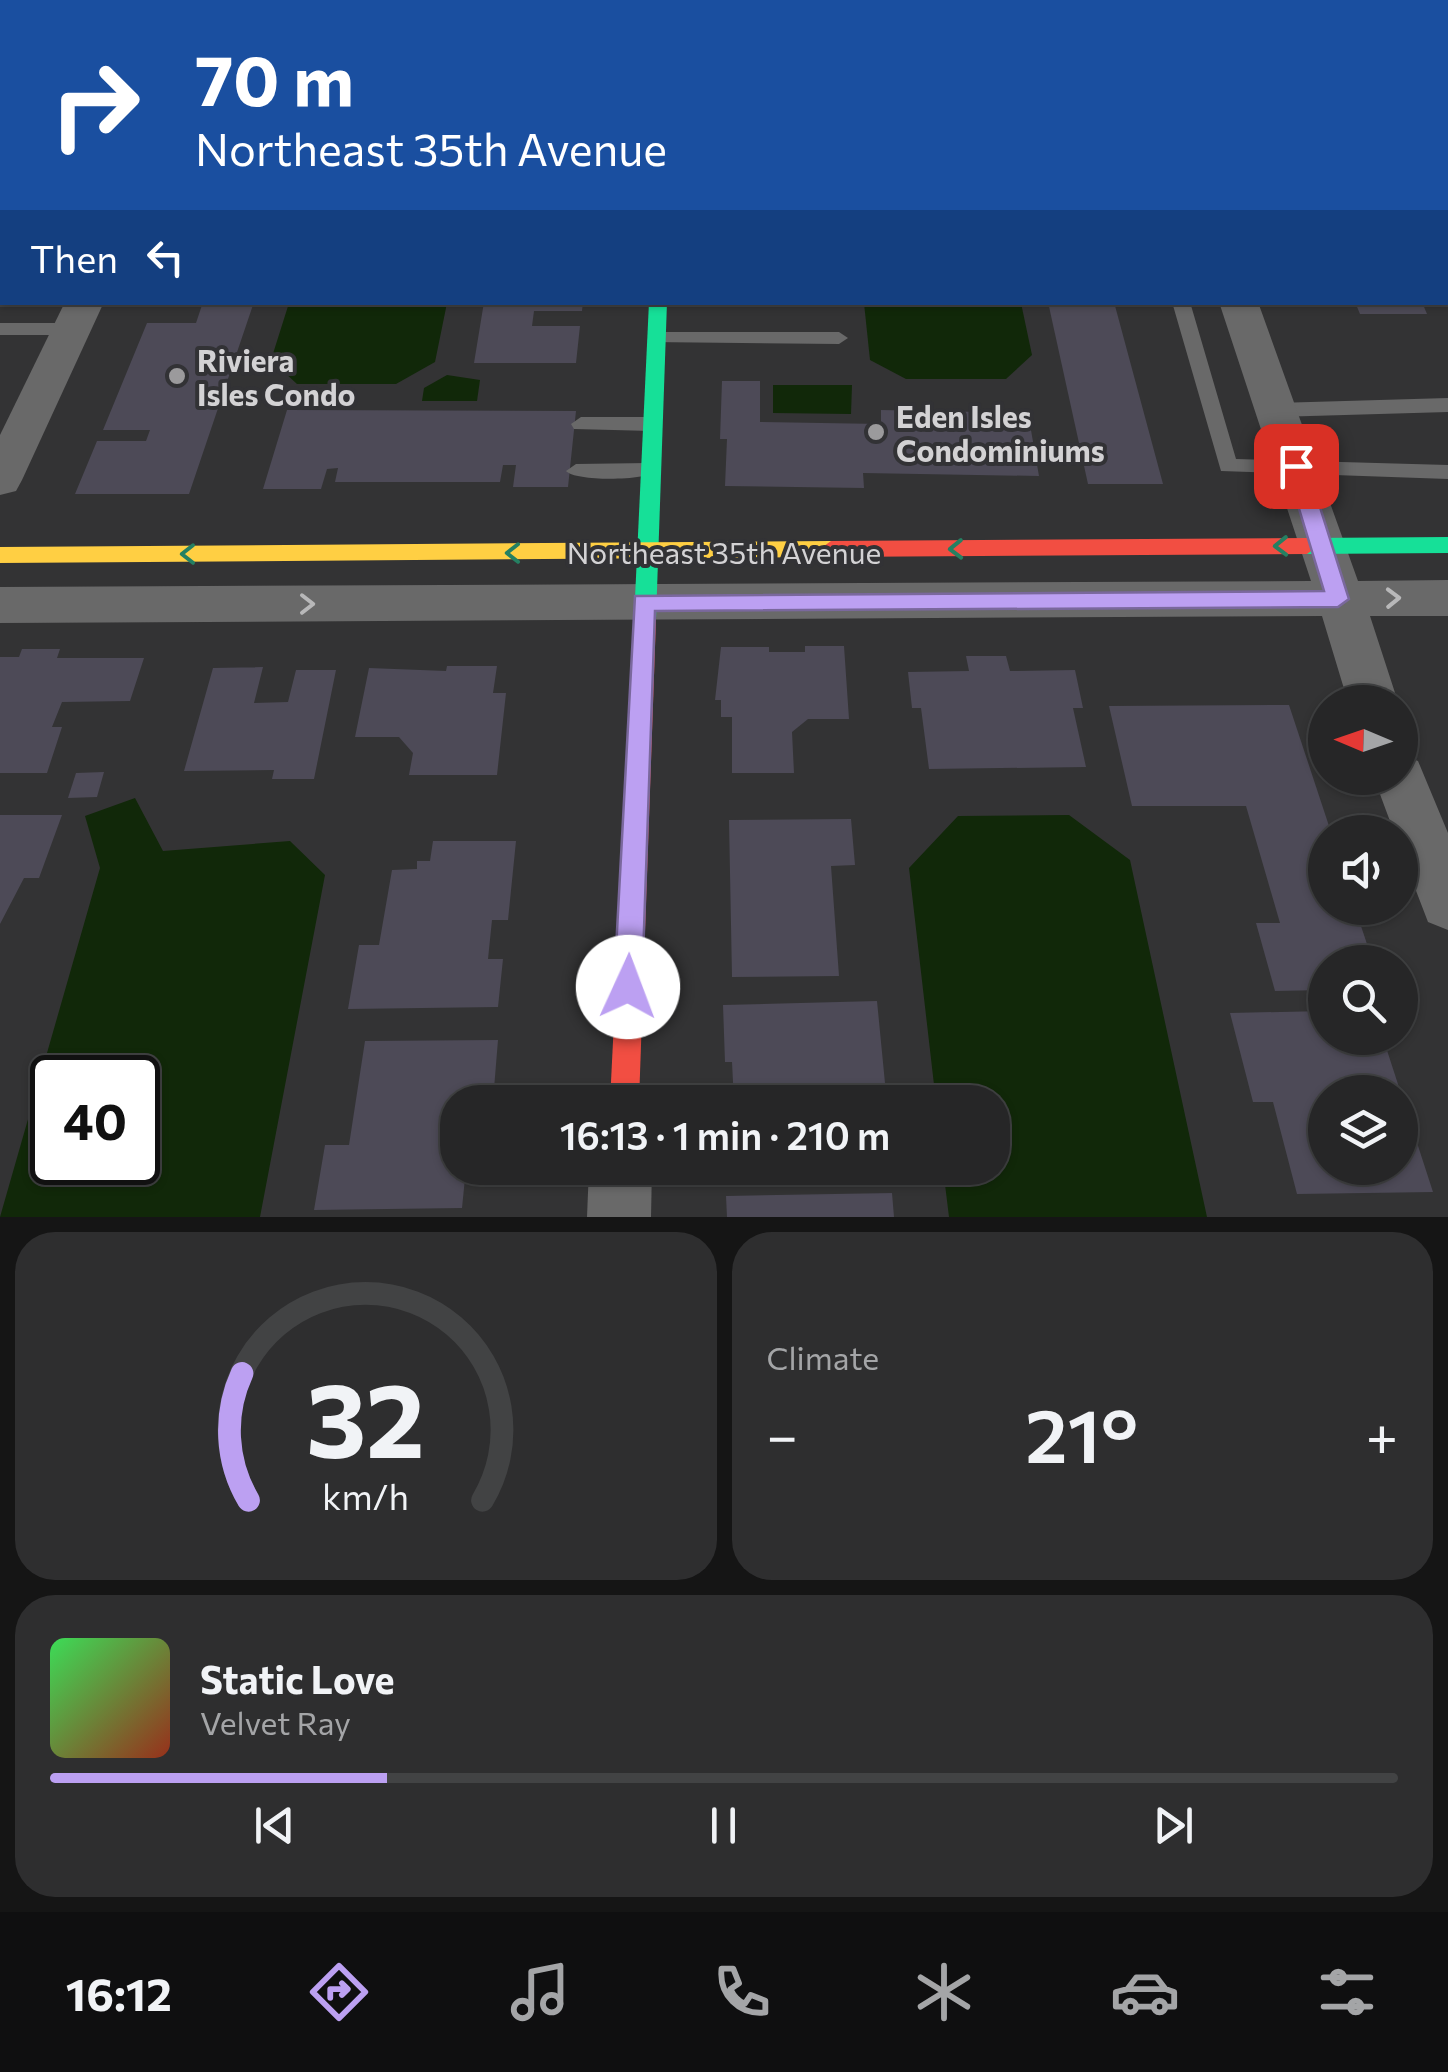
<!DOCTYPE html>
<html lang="en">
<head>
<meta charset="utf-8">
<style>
  :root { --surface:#262627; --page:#2e2e2f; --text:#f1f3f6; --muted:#a4a5a7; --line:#424344; --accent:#bca0f2 }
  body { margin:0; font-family:Commissioner,sans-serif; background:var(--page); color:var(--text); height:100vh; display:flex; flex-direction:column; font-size:38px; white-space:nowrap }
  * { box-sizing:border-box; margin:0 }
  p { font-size:32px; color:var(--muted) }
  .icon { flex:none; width:55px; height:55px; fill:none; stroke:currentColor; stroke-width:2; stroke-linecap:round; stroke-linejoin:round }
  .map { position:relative; height:1217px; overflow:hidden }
  .drawer { display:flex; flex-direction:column; gap:15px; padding:15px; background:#151515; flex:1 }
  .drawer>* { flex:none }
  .banner { position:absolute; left:0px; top:0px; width:1450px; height:305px; box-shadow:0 2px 8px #0004,0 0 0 2px var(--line); background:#1a4fa0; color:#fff; overflow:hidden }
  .needle { width:65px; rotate:272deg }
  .buttons { position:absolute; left:1308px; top:685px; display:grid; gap:20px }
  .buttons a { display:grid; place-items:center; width:110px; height:110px; border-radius:50%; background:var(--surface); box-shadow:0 2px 8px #0004,0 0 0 2px var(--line); font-size:50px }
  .speed { position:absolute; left:30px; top:1055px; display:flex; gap:20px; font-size:50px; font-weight:700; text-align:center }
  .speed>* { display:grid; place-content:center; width:130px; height:130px; border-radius:50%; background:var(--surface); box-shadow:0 2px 8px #0004,0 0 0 2px var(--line); line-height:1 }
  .speed .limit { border:5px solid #111; border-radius:15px; background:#fff; color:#111 }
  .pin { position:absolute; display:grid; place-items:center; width:85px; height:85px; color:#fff; margin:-42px; border-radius:20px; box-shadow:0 5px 15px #0006 }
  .me { position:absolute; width:110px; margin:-55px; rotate:2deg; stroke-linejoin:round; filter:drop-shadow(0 0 8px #0008) }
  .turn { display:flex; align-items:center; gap:35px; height:210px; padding:0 30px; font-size:45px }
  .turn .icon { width:130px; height:130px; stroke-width:2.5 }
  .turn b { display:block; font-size:70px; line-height:85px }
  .then { display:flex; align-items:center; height:95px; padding:0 30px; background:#0003; gap:20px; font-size:38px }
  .big { font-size:75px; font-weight:600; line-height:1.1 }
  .drawer .tile { flex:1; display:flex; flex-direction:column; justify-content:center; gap:15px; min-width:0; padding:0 35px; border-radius:40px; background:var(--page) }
  .drawer .dial { align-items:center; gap:0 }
  .dial svg { height:260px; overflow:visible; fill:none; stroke:var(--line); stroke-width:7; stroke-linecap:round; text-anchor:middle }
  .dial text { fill:var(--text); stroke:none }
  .song { display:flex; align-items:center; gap:30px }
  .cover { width:120px; height:120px; border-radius:15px; background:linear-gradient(135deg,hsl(130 70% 55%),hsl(10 70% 35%)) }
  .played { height:10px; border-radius:5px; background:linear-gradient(90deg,var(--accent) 25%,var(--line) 25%) }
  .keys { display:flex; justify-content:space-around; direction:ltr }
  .heat { display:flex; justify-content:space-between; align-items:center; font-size:55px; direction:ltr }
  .drawer .tiles { flex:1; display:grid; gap:15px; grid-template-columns:1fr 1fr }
  .tile:last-child { grid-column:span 2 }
  .trip { position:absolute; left:440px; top:1085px; width:570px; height:100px; border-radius:40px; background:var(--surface); box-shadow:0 2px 8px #0004,0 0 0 2px var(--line); font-weight:600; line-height:100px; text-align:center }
  .tabs { display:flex; height:160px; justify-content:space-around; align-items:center; background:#0f0f10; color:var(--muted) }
  .tabs .icon { width:70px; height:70px }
  .tabs .active { color:var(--accent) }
  .tabs b { font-size:45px; color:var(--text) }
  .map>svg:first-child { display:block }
  .water { fill:#112809; fill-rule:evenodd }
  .building { fill:#4d4a57; fill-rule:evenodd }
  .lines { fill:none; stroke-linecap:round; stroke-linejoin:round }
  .lane { fill:#696969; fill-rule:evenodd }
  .street { fill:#696969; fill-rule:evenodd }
  .fast { fill:#16e098; fill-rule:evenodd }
  .slow { fill:#ffcf43; fill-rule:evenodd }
  .jam { fill:#f24e42; fill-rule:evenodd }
  .oneway { stroke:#258062 }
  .oneway2 { stroke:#b8b8b9 }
  .route { fill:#bca0f2; stroke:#7a689d; stroke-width:2.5 }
  .poi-dot { fill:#9b9a9c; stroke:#323235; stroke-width:4 }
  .labels { text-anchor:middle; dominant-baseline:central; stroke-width:8; stroke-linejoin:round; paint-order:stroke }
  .poi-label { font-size:30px; font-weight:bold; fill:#d3d2d4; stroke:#323235; text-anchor:start }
  .street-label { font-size:30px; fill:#d3d2d4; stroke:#323235 }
</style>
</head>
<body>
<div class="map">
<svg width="1448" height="1217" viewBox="0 0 1448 1217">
  <rect width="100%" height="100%" fill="#333334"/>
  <g class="water">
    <polygon points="289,303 289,302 447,303 435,362 396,384 297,384 271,360"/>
    <polygon points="864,303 1021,303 1032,355 1006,379 906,379 870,360"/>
    <polygon points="447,375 480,380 477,401 422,401 424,388"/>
    <polygon points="773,385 852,385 851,414 773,413"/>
    <path d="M135,798L163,851L290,841L325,875L260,1217H0L100,868L85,816ZM52,1078H138V1162H52Z"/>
    <polygon points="1069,815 1130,860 1207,1217 949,1217 943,1168 992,1168 992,1102 936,1102 909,868 958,816"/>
  </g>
  <g class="building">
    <polygon points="203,302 254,302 189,494 75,494 97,441 146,441 150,430 103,430 147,323 196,323"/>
    <polygon points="484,302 583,302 582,311 534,311 532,326 580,326 576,363 474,363"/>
    <polygon points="1048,302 1114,302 1163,484 1088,484"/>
    <polygon points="1355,302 1422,302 1427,314 1360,314"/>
    <polygon points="722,381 760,381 760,422 881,424 881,410 1028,413 1039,476 863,473 864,488 725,486 727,439 720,439"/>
    <polygon points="287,410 576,411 568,487 513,487 516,465 503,465 500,482 335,482 338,468 327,469 321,489 263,489"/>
    <polygon points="805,646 844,646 849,719 808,719 792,732 794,773 732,773 732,717 721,717 721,700 715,700 721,647 769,647 769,652 805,652"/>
    <polygon points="22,649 60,649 57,658 144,658 130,701 62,702 52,727 62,727 47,773 0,773 0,657 19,657"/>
    <polygon points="966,656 1006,656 1010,671 1075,670 1083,708 1073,708 1086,767 929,769 921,708 912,708 908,672 969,671"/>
    <polygon points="447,666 497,666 493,693 506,693 497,775 409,775 413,753 399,737 355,737 369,668 446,671"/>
    <polygon points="263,667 254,703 288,702 296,670 336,670 314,779 272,779 274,770 184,771 213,668"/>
    <polygon points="1289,705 1331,832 1325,832 1325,908 1355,908 1373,962 1325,962 1325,990 1275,991 1256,923 1280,923 1246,806 1132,806 1109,706"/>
    <polygon points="104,772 97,797 68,798 76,773"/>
    <polygon points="0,815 62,815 39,878 24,878 0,924"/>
    <polygon points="851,819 855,865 831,866 839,976 732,977 729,820"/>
    <polygon points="433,841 516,841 508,920 492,920 488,959 503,959 498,1007 348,1009 359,945 379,945 392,870 417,869 417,861 430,861"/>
    <polygon points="877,1001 885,1083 831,1084 832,1102 734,1102 732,1062 725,1062 723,1005"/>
    <path d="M1325,1011V1038H1383L1433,1192L1297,1194L1273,1102H1253L1230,1013ZM1325,1092H1400V1168H1325Z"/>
    <polygon points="498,1040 493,1101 458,1102 458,1168 466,1168 462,1208 314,1210 325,1145 349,1145 365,1041"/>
    <polygon points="892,1193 894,1217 727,1217 726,1196"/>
  </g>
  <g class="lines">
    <g class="lane">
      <rect x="716" y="0" width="14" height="2"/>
      <polygon points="1076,0 1135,0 1136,2 1078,2"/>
      <polygon points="1172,302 1190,302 1236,459 1448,465 1448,479 1221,471"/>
      <polygon points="0,323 72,323 81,329 72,335 0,335"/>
      <polygon points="657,332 839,332 848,338 839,344 650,342 648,338"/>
      <polygon points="1448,398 1448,412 1276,417 1266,410 1276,403"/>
      <polygon points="581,417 652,417 662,424 652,431 574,429 571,424"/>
      <path d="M649,463L659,470C649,481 576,482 566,471L576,464Z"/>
    </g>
    <g class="street">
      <rect x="659" y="0" width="30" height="2"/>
      <rect x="1114" y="0" width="30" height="2"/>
      <polygon points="65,302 104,302 22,480 16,491 0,495 0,435"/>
      <polygon points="1219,302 1258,302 1358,581 1448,580 1448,616 1370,616 1398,702 1348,702 1322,616 0,623 0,587 1311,581"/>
      <polygon points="1400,754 1418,761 1448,833 1448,930 1428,922 1400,849 1400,832 1394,832 1374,778 1400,778"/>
      <polygon points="589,1168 652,1168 651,1217 587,1217"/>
    </g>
    <g class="fast">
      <polygon points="649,302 667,302 656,619 653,625 637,625 634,619"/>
      <polygon points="1448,537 1448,553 1307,554 1296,546 1307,538"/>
    </g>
    <polygon class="slow" points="831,541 842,549 831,557 0,563 0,547"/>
    <g class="jam">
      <polygon points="1307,538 1318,546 1307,554 831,557 820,549 831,541"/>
      <polygon points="645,610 653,613 656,619 639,1102 610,1102 634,619 637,613"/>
    </g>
  </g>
  <defs><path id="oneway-chevron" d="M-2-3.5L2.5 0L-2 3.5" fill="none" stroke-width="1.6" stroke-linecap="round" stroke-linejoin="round" transform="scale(2.5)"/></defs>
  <g class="oneway">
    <use href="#oneway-chevron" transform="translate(1281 546) rotate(179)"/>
    <use href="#oneway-chevron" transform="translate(956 549) rotate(179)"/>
    <use href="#oneway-chevron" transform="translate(513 553) rotate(180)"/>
    <use href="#oneway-chevron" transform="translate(188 554) rotate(180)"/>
  </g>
  <g class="oneway2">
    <use href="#oneway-chevron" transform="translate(1393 598) rotate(-1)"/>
    <use href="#oneway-chevron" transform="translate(307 604)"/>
  </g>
  <polygon class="route" points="1296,459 1307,466 1349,599 1338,607 655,611 642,987 638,996 628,1000 618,996 614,987 635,596 1324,591 1286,466"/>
  <g class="poi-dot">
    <circle cx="177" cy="376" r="10"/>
    <circle cx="876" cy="432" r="10"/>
  </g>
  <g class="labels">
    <g class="poi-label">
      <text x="197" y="359">Riviera<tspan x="197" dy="34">Isles Condo</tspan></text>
      <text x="896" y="415">Eden Isles<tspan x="896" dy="34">Condominiums</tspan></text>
    </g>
    <g class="street-label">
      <text x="724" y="551">Northeast 35th Avenue</text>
    </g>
  </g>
</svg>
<div class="buttons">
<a><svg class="needle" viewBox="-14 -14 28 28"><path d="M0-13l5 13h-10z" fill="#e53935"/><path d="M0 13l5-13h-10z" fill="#a4a5a7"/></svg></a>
<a><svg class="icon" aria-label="sound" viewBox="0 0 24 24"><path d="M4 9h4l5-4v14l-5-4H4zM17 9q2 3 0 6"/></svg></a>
<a><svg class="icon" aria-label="search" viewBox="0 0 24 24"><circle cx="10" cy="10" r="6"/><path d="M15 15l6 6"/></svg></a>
<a><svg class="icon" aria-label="layers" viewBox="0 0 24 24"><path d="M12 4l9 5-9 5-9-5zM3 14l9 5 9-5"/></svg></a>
</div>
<div class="speed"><div class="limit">40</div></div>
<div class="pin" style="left:1296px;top:466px;background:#d93025"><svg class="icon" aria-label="arrive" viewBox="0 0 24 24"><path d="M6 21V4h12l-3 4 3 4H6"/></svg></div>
<svg class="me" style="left:628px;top:987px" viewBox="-20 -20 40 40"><circle r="19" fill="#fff"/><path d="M0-13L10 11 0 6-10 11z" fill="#bca0f2"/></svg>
<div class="trip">16:13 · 1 min · 210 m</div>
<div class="banner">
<div class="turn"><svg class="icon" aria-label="right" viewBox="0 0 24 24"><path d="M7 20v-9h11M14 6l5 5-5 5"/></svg><div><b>70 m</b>Northeast 35th Avenue</div></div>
<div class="then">Then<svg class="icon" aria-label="left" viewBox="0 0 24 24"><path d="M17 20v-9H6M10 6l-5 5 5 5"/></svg></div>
</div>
</div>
<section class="drawer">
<div class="tiles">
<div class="tile dial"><svg viewBox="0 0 100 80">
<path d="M14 69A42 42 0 1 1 86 69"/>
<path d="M14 69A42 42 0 0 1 12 30" stroke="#bca0f2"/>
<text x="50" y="56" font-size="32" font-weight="700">32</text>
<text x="50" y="72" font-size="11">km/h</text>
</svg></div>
<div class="tile"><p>Climate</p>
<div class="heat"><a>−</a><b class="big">21°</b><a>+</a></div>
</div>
<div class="tile">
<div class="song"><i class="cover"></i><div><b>Static Love</b><p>Velvet Ray</p></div></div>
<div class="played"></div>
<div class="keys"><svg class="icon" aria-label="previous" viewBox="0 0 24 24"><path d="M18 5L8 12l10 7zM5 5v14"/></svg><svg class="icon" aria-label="pause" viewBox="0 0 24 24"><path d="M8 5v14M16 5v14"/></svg><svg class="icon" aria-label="next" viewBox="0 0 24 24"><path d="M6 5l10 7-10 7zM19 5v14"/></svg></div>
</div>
</div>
</section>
<nav class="tabs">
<b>16:12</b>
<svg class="icon active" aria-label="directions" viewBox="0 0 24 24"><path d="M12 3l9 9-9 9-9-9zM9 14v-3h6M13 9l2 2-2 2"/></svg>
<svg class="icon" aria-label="music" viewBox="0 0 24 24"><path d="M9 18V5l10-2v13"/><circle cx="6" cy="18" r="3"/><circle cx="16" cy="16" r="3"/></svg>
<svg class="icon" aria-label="phone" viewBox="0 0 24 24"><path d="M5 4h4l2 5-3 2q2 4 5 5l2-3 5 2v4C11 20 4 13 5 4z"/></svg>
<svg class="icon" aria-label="climate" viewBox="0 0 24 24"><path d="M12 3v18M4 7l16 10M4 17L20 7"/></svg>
<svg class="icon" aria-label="car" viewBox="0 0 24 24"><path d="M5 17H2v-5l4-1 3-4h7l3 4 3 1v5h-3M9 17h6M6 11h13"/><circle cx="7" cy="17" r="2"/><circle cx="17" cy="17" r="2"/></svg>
<svg class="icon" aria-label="filters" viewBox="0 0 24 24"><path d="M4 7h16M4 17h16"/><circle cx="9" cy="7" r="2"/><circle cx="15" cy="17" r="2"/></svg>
</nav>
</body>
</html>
